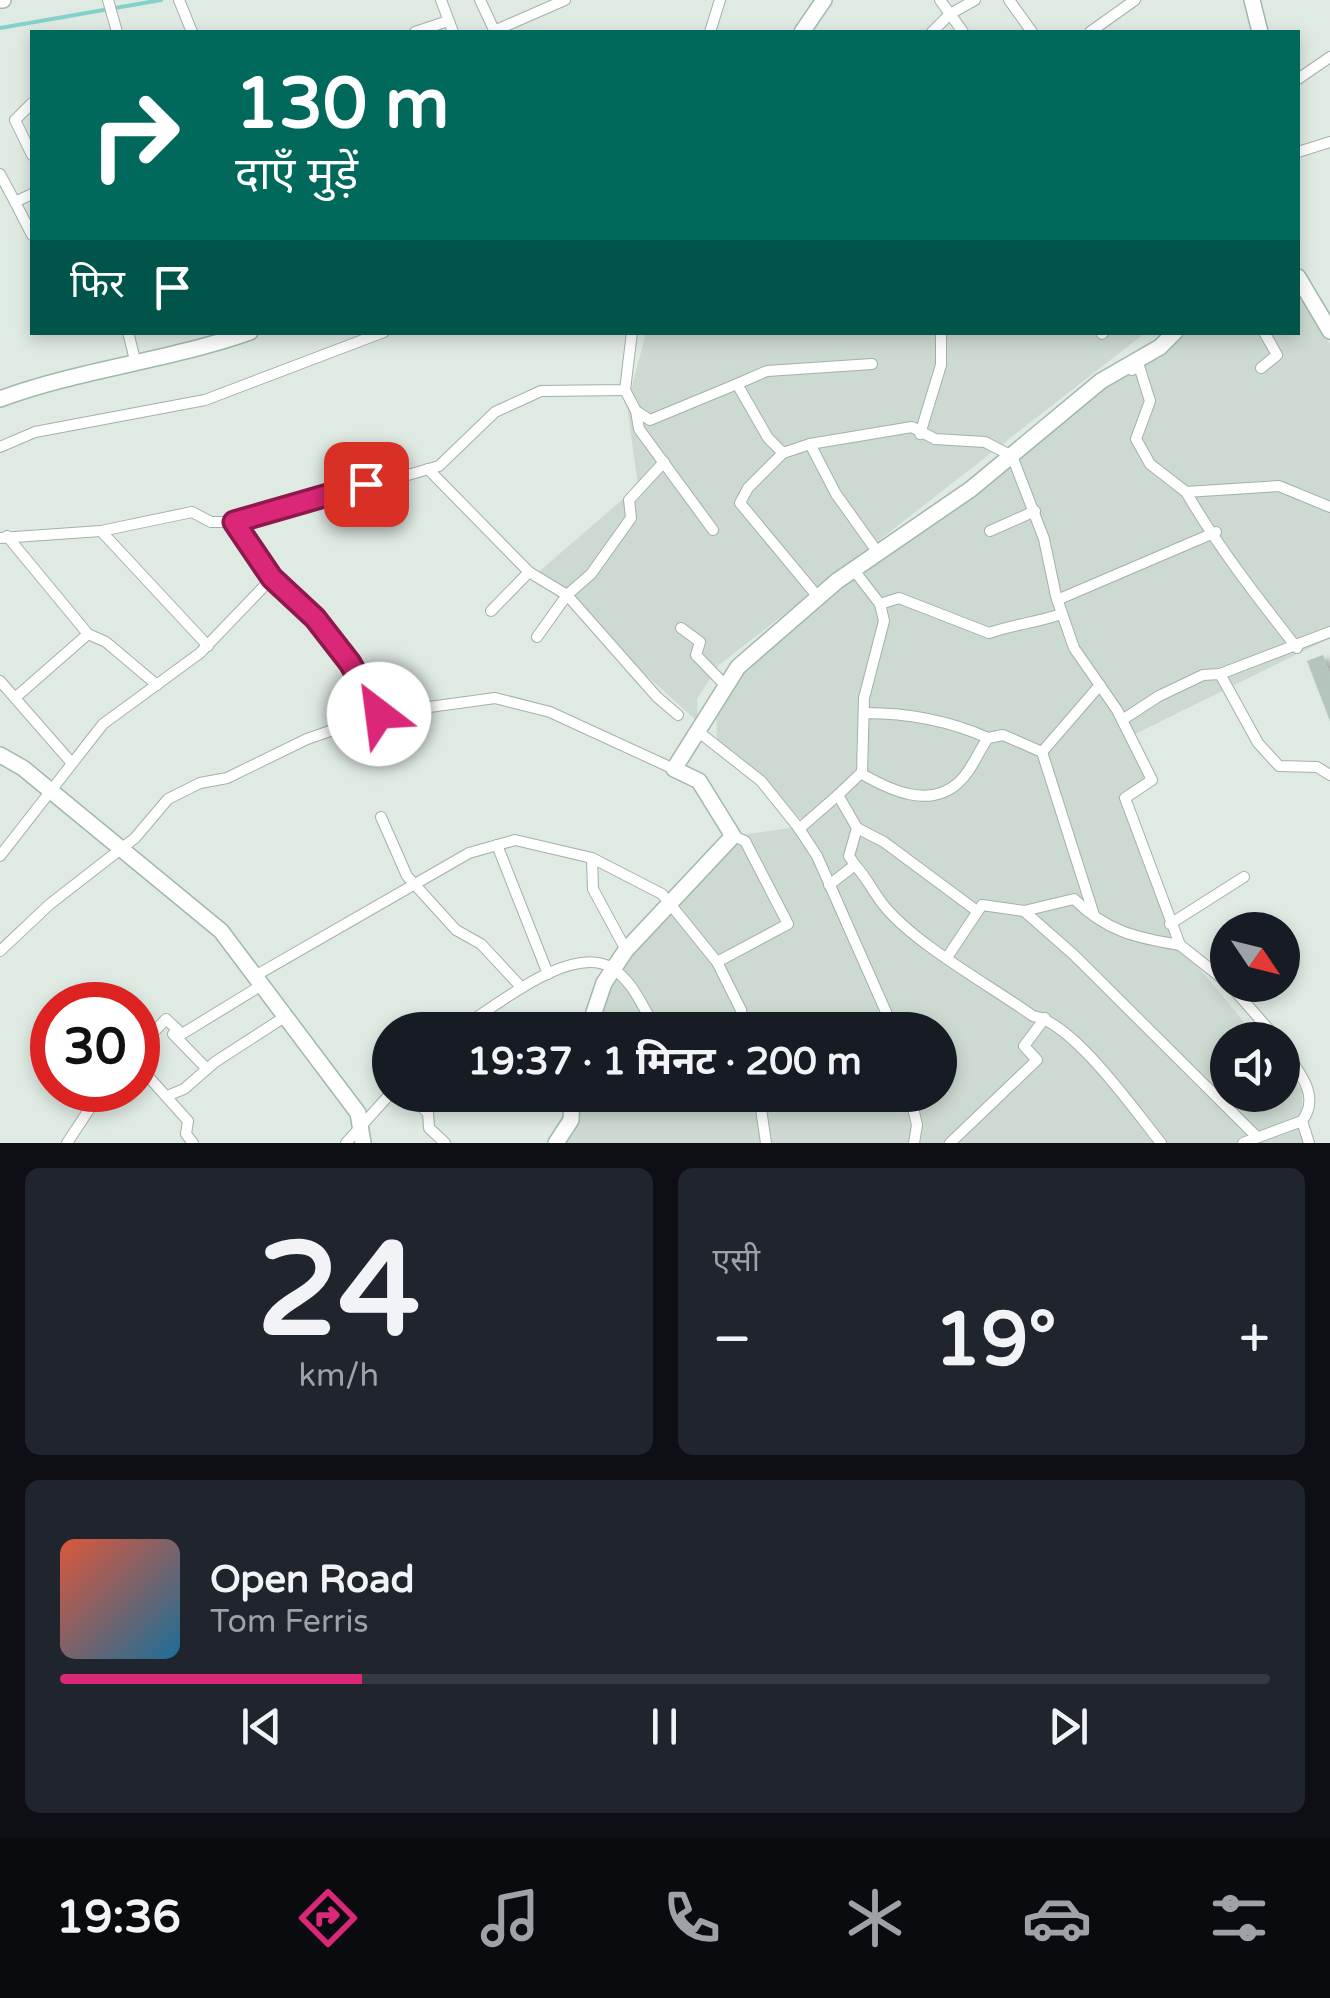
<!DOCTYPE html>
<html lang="hi">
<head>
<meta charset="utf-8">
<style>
  :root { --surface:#171b24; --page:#20242c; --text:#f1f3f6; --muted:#9ea1a6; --line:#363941; --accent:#db2777 }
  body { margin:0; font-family:"Varela Round","Noto Sans Devanagari",sans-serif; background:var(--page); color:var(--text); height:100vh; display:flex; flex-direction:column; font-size:38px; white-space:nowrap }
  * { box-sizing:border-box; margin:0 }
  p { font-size:32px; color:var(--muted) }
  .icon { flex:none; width:55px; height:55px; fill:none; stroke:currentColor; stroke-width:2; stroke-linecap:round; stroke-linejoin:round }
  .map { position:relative; height:1143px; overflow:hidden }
  .side { display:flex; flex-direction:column; gap:25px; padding:25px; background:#0d0f14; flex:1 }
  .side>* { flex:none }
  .hud { position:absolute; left:30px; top:30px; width:1270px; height:305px; border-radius:0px; box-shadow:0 5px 15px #0003; background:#00695c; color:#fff; overflow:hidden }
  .needle { width:65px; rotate:125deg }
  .fabs { position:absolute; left:1210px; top:912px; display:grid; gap:20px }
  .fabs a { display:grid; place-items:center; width:90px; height:90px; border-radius:50%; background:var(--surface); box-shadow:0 5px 15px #0003; font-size:50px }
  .speed { position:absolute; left:30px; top:982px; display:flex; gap:20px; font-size:50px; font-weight:700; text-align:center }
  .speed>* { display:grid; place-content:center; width:130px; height:130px; border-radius:50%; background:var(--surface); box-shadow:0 5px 15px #0003; line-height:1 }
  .speed .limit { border:15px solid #d22; background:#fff; color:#111 }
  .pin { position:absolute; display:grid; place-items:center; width:85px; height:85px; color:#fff; margin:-42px; border-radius:20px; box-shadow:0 5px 15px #0006 }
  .me { position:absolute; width:110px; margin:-55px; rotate:330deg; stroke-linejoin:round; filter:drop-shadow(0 0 8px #0008) }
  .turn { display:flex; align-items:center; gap:35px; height:210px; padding:0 40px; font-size:45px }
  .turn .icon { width:130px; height:130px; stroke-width:2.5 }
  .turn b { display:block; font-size:70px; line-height:85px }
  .then { display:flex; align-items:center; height:95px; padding:0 40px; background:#0003; gap:20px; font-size:38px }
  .big { font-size:75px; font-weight:700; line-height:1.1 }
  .side .tile { flex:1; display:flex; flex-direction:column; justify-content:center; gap:15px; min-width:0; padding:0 35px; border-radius:15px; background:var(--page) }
  .side .dial { align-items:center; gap:0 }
  .dial b { font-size:130px; line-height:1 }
  .song { display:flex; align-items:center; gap:30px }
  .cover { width:120px; height:120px; border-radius:15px; background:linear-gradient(135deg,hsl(10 70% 55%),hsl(200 70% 35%)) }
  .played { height:10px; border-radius:5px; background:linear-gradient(90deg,var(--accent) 25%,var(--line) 25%) }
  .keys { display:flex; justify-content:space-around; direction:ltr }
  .heat { display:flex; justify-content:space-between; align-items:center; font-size:55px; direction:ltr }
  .side .tiles { flex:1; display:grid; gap:25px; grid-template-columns:1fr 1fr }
  .tile:last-child { grid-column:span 2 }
  .trip { position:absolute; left:372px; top:1012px; width:585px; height:100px; border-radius:50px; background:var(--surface); box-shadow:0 5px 15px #0003; font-weight:700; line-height:100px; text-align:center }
  .tab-bar { display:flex; height:160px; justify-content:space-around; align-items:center; background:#090b0e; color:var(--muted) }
  .tab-bar .icon { width:70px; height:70px }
  .tab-bar .on { color:var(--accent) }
  .tab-bar b { font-size:45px; color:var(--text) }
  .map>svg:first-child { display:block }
  .built { fill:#cddad1 }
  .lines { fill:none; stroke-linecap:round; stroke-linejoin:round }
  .stream { stroke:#86d0cc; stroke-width:4 }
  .building { fill:#b4c5bb; filter:url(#shadow) }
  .street-casing { stroke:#a2b2a9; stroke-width:12 }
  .secondary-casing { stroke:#a0b9ab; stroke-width:18 }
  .street { stroke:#fff; stroke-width:10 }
  .secondary { stroke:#fff; stroke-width:15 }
  .route-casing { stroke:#8e194d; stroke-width:25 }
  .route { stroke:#db2777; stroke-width:18 }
</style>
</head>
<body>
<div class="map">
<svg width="1330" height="1143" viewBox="0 0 1330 1143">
  <defs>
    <filter id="shadow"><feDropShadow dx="5.5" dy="3" stdDeviation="2.5" flood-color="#0004"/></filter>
  </defs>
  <rect width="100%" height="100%" fill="#dfeae3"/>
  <g class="built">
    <polygon points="1298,293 1330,344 1330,638 1127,738 1152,780 1126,798 1180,945 1259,1040 1228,1040 1228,1095 1282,1095 1283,1068 1302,1091 1302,1121 1311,1143 556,1143 572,1095 940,1095 940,1030 588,1030 604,983 733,836 797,827 803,821 761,781 717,749 716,698 799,614 1010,446 1159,347 1169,333 1298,332"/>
    <polygon points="646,333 1145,333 719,665 697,699 698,722 535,575 638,486 627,405"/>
  </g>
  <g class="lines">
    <polyline class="stream" points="0,28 161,0"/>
  </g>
  <polygon class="building" points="1323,655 1330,674 1330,721 1307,661"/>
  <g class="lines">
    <defs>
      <g id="street">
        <polyline points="108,0 117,32"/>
        <polyline points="179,0 192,32"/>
        <polyline points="441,0 453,32"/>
        <polyline points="480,0 495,32"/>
        <polyline points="940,0 963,32"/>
        <polyline points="1009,0 1032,32"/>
        <polyline points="494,31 565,0"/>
        <polyline points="415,32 448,21"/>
        <polyline points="710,32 720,0"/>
        <polyline points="932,32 950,14 975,0"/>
        <polyline points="1090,32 1135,0"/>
        <polyline points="1298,79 1330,57"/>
        <polyline points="32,103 15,120 32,155"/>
        <polyline points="1298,152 1330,142"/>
        <polyline points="0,174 15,202"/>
        <polyline points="32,194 15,202 32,235"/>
        <polyline points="128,332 136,364"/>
        <polyline points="1102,334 1104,332"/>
        <polyline points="1261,368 1277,355 1264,332"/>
        <polyline points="1132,370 1139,366 1150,401 1136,439 1150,464 1186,492 1279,486 1330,507"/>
        <polyline points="737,384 767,371 872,364"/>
        <polyline points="625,390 636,411 650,420 737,384 768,438 783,453 810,444 836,494 876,550 882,548"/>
        <polyline points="636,411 639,429 713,530"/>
        <polyline points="920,434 941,365 941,332"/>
        <polyline points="810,444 912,427 935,439 985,442 1012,456 1044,539 1056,596 1074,648 1117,710 1152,780 1125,798 1180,945 1228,983"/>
        <polyline points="0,447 35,432 205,400 384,332"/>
        <polyline points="784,452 748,488 740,503 818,597"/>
        <polyline points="428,469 529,572 491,611"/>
        <path d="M1186,492C1218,547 1257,597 1297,648"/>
        <polyline points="234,522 272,578 315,619 350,663 379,714"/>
        <polyline points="101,531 208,646"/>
        <polyline points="990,531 1035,511"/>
        <polyline points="7,536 88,634 106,642 157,685"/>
        <polyline points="0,538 101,531 192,512 211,522 234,522 330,491 401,477 439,466 495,412 541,391 625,390 632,332"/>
        <path d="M853,569L880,604L884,621L864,698L862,774C890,790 929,809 958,783C971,772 978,752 988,738L1003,735L1042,752L1100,685"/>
        <polyline points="529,572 567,595 591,574 631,518 629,500 664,462"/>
        <polyline points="1057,600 1216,532"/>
        <path d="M880,604L899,598L989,633C1014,624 1036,623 1061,614"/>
        <polyline points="681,628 700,642 696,655 725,685"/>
        <polyline points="537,637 567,595 657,697 678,715"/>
        <polyline points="1220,674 1258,743 1279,766 1317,767 1330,775"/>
        <polyline points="0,681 70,761"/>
        <polyline points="16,697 88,634"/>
        <path d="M865,713C906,713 950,721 988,738"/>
        <polyline points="1122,720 1159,696 1203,675 1220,674 1330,632"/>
        <polyline points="700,733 761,781 798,827 817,856 894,1030"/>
        <polyline points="1042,752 1094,915"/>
        <polyline points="381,817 407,876 456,930 481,944 521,987"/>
        <polyline points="857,828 884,842 977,911"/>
        <polyline points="799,829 838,795"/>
        <polyline points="497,845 548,974"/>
        <polyline points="0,856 103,724 200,653 272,578"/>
        <polyline points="592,858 593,889 626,950"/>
        <path d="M855,865C866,877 872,890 882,903C911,942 991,986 1033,1016C1073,1022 1135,1111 1161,1143"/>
        <polyline points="829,885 855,865 849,856 857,828 838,795 862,772"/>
        <polyline points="1024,911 1074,955 1255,1135"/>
        <polyline points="1170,924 1244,877"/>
        <polyline points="0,951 50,904 135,838 168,799 200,783 227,778 307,739 379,714 495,698 550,712 674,769"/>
        <path d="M948,956L982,905L1024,911L1074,899C1106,931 1136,938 1180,945"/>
        <polyline points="717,962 788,924 745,841 733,836"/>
        <polyline points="255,976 469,853 515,840 592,858 662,894 717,962 741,1010 745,1030"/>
        <polyline points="1230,985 1278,1040"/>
        <path d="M458,1030C492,1009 571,942 612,968C636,984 642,1009 658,1030"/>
        <polyline points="173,1034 207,1069"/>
        <polyline points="138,1049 166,1019 182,1034 262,985"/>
        <polyline points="138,1065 188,1121 186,1134 193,1143"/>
        <polyline points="409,1095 428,1113 429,1128 445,1143"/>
        <polyline points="759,1095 766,1143"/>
        <polyline points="910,1095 917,1125 914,1143"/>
        <polyline points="167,1096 184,1089 215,1062 286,1016"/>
        <polyline points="1302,1121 1309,1143"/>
        <polyline points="67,1143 102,1090"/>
        <polyline points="346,1143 390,1094"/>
        <polyline points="950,1143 1037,1060 1024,1046 1045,1018"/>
        <path d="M1243,1143L1302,1121C1322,1095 1297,1070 1282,1047"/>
      </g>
      <g id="secondary">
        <polyline points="0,0 3,0"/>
        <polyline points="1252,0 1260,32"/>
        <polyline points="802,32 824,0"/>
        <polyline points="1298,277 1330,331"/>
        <path d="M0,399C81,369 168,361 250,332"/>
        <polyline points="0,755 23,768 221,931 358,1113 363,1143"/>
        <polyline points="588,1030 604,983 626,950 733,836 699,781 674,769 738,667 837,581 971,489 1101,381 1160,347 1175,332"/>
        <polyline points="556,1143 571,1120 572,1095"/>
      </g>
    </defs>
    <use href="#street" class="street-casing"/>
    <use href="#secondary" class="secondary-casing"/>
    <use href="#street" class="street"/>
    <use href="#secondary" class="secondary"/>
  </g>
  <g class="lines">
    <defs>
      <polyline id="route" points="366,484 234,522 272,578 315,618 350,663 379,714"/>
    </defs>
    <use href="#route" class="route-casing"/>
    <use href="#route" class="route"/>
  </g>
</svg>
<div class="fabs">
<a><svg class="needle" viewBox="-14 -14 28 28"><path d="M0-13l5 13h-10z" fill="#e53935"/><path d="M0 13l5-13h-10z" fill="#9ea1a6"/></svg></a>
<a><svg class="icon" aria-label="sound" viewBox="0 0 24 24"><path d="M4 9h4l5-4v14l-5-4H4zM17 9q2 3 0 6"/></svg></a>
</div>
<div class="speed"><div class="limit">30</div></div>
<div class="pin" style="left:366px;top:484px;background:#d93025"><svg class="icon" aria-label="arrive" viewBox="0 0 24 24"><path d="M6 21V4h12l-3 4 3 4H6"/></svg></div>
<svg class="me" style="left:379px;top:714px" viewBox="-20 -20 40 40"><circle r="19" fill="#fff"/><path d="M0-13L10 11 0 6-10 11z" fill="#db2777"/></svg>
<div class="trip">19:37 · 1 मिनट · 200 m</div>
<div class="hud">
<div class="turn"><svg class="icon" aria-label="right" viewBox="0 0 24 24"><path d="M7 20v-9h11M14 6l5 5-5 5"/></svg><div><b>130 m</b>दाएँ मुड़ें</div></div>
<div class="then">फिर<svg class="icon" aria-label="arrive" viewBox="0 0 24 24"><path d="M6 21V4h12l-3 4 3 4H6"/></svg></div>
</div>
</div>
<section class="side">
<div class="tiles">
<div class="tile dial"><b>24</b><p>km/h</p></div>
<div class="tile"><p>एसी</p>
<div class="heat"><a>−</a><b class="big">19°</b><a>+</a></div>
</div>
<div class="tile">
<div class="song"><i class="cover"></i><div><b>Open Road</b><p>Tom Ferris</p></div></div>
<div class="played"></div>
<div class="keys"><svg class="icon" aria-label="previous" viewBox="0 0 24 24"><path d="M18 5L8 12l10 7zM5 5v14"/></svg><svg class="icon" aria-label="pause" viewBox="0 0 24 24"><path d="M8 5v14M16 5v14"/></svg><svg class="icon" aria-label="next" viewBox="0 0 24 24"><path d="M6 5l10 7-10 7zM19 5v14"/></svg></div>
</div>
</div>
</section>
<nav class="tab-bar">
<b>19:36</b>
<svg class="icon on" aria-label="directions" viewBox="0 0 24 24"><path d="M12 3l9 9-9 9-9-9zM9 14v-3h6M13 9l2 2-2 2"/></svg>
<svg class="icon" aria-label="music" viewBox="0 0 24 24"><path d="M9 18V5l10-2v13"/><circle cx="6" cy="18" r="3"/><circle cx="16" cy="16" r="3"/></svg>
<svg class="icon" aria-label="phone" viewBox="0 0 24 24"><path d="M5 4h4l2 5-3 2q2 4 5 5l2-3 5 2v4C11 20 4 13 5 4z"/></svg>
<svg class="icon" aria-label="climate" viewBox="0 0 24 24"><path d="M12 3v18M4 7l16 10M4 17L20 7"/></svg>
<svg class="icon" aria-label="car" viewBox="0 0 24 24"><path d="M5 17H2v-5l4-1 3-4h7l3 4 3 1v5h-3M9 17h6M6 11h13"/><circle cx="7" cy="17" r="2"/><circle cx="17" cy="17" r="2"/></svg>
<svg class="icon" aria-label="filters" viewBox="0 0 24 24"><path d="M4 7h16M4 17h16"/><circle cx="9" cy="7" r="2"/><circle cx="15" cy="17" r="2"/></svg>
</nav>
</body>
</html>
